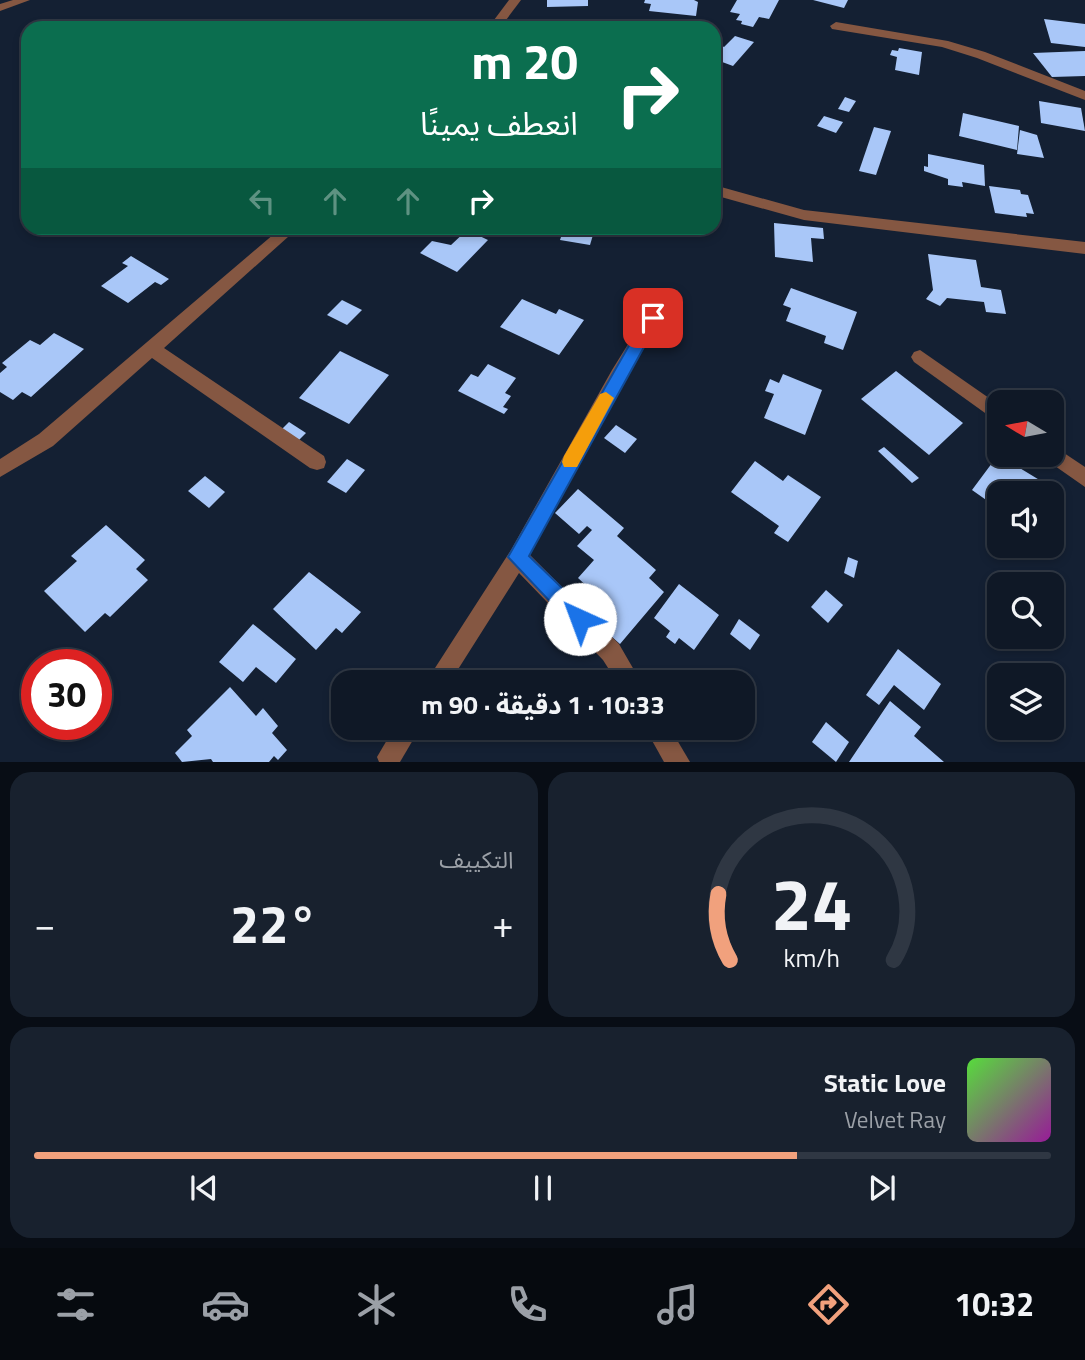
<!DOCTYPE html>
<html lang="ar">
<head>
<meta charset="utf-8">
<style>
  :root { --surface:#0f1826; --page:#18212e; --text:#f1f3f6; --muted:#9ba0a7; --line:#2f3743; --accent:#f1a17d }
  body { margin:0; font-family:"Titillium Web","Noto Sans Arabic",sans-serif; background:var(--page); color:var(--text); direction:rtl; height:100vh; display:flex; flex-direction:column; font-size:26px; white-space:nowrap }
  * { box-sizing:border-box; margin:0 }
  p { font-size:23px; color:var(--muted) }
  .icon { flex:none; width:38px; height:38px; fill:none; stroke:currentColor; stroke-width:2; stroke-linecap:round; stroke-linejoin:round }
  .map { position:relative; height:762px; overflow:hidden; direction:ltr }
  .side { display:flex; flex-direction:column; gap:10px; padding:10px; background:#080d15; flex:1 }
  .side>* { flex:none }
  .banner { position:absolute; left:21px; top:21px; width:700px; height:214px; border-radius:21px; box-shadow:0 4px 10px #0003,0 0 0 2px var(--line); direction:rtl; background:#0b6e4f; color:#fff; overflow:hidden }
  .needle { width:46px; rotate:280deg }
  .fabs { position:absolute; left:987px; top:390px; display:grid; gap:14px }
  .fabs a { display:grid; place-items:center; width:77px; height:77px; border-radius:14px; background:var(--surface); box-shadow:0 4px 10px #0003,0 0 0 2px var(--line); font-size:35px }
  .speed { position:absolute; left:21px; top:649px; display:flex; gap:14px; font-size:35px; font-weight:700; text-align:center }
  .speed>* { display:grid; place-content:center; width:91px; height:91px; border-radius:50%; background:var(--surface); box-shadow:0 4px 10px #0003,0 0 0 2px var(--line); line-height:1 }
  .speed .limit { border:10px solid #d22; background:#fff; color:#111 }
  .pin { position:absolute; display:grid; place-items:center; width:60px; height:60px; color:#fff; margin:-30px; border-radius:14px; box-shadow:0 4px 10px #0006 }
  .me { position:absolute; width:77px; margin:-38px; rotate:317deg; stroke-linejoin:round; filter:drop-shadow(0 0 5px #0008) }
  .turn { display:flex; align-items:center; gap:24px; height:147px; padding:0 28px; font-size:32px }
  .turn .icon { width:91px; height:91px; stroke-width:2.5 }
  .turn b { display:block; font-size:49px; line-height:60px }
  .lanes { display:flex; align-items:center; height:66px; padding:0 28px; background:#0003; justify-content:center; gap:35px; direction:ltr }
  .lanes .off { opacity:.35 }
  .big { font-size:52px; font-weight:700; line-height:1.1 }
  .side .tile { flex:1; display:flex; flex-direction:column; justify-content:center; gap:10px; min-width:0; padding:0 24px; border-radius:21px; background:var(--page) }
  .side .dial { align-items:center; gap:0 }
  .dial svg { height:182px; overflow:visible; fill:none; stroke:var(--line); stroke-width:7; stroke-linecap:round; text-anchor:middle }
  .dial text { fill:var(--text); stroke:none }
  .song { display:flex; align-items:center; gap:21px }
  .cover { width:84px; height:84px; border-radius:10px; background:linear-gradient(135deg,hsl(110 70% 55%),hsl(300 70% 35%)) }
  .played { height:7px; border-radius:4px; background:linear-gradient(90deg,var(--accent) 75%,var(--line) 75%) }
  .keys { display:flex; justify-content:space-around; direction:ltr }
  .heat { display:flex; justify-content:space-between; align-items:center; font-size:38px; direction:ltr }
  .side .tiles { flex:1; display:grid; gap:10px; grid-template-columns:1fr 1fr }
  .tile:last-child { grid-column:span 2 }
  .trip { position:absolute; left:331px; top:670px; width:424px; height:70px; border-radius:21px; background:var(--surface); box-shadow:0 4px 10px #0003,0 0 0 2px var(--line); font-weight:700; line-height:70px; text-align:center; direction:rtl }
  .menu { display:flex; height:112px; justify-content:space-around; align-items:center; background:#060a0f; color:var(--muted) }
  .menu .icon { width:49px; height:49px }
  .menu .on { color:var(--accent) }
  .menu b { font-size:32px; color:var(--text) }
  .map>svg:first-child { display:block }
  .building { fill:#a9c7f8 }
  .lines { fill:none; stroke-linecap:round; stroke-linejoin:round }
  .street { fill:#855742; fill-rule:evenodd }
  .route { fill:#1a73e8; stroke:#114b97; stroke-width:2 }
  .slow { fill:#f59e0b }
</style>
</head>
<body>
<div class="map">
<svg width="1085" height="762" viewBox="0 0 1085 762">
  <rect width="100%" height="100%" fill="#142033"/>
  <g class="building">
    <polygon points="547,0 588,0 588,6 547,7"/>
    <polygon points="645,0 694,0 698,2 696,16 649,11 651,4 644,3"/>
    <polygon points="737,0 779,0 769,19 759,17 753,27 741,24 742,21 736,20 740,14 730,12"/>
    <polygon points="813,0 848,0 844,8"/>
    <polygon points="1044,19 1085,24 1085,47 1051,43"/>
    <polygon points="735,36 754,42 733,66 714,59 714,52 720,45 724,47"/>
    <polygon points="899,48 922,52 919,75 895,70 897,57 890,55 892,50 898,51"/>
    <polygon points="1085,51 1085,76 1052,77 1033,53"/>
    <polygon points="845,97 856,101 849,112 838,109"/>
    <polygon points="1039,101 1081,108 1085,131 1041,123"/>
    <polygon points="963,113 1019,126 1017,150 959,136"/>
    <polygon points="824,116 843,122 836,133 817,126"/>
    <polygon points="874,127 891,131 876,175 859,171"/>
    <polygon points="1020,130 1037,135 1044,158 1017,154"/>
    <polygon points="928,154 984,165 985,186 962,182 963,187 948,185 948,179 924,171 924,166 928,167"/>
    <polygon points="989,186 1020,190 1021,194 1028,195 1034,214 1026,213 1027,217 995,213"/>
    <polygon points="774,223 823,228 824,239 811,238 813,262 775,257"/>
    <polygon points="564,228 595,228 590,245 560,240"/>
    <polygon points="467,230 488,240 457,272 420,253 432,241 451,245"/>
    <polygon points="928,254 976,260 981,287 1001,290 1006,314 986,312 984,302 947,298 940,306 926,299 933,290"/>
    <polygon points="131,256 169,279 161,285 155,282 128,303 101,286 128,266 122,263"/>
    <polygon points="791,288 857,312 843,350 824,343 826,336 786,321 791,308 783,305"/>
    <polygon points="522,299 556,314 559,309 584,320 559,355 500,327"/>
    <polygon points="342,300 362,310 347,325 327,315"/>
    <polygon points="54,333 84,349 31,397 22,392 13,400 0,392 0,373 7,367 2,363 30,340 40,345"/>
    <polygon points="340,351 389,375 349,424 299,398"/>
    <polygon points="488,364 516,378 505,393 511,396 503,407 508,409 504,414 458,391 471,374 478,377"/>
    <polygon points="896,371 963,423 929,455 861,399"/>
    <polygon points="783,374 822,390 805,435 764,418 774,394 765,391 770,379 779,383"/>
    <polygon points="289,422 306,433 299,440 282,429"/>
    <polygon points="616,425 637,439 625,453 604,438"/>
    <polygon points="884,447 919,478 912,483 878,451"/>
    <polygon points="998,455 1051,487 1046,494 999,494 999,509 972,490"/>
    <polygon points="347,459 365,470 346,493 327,482"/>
    <polygon points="755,461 783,481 788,475 821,497 788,542 774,533 779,526 731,492"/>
    <polygon points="205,476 225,492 209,508 188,491"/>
    <polygon points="578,489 624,528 617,536 656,570 649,578 664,592 620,644 604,630 617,614 578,578 594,560 577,546 592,530 587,526 579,534 555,513"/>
    <polygon points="106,525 145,560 136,569 148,580 110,617 105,613 85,632 44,591 77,561 71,556"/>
    <polygon points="848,557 858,561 854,578 844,573"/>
    <polygon points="309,572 361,612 342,633 336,628 316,650 273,609"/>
    <polygon points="679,584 719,615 694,650 679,638 675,644 666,637 670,631 654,618"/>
    <polygon points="826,590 843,605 828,623 811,607"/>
    <polygon points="739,619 760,635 750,650 730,634"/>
    <polygon points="253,624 296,659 276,683 256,667 243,682 219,662"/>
    <polygon points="898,649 941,684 924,710 894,685 879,705 866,695"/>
    <polygon points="230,687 256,716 263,708 278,726 272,733 287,750 278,760 274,756 269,762 213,762 211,759 182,762 175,753 192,736 187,730"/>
    <polygon points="890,701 921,727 914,736 944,762 849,762"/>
    <polygon points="826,722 849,742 836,762 812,742"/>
  </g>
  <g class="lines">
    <g class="street">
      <polygon points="13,0 30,0 0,11 0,4"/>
      <polygon points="509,0 521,0 500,28 488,28"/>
      <polygon points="836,22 948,41 985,52 1085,91 1085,100 977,58 942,47 832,29 830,26"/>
      <polygon points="714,185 804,210 1085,242 1085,254 804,220 714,195"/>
      <polygon points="281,228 298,228 164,348 324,456 326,462 324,468 317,470 310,468 152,358 53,446 0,477 0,459 39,434"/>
      <polygon points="664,294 672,300 624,380 530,555 619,644 641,682 617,682 603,660 519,573 450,682 426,682 511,550 612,370 658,296"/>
      <polygon points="920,350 999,405 999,423 914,362 911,357 914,352"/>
      <polygon points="1052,445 1085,467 1085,487 1045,459 1044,455 1052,455"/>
      <polygon points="394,728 420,728 400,762 379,762 377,757"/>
      <polygon points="645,728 670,728 690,762 664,762"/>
    </g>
  </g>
  <polygon class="route" points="653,313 660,318 529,556 587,612 590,619 587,626 580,629 573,626 508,557 647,314"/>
  <polygon class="slow" points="606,392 614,398 577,467 564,467 562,462 564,456 600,394"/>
</svg>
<div class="fabs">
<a><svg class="needle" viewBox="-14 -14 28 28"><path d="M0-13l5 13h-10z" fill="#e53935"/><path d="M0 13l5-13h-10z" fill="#9ba0a7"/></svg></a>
<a><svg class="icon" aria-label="sound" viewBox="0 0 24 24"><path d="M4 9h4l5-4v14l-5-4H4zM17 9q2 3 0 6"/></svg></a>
<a><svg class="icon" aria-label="search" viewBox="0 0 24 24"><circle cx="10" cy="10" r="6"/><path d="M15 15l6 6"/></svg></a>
<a><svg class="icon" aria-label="layers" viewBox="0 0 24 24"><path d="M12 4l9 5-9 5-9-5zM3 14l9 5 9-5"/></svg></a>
</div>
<div class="speed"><div class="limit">30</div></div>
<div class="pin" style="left:653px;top:318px;background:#d93025"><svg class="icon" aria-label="arrive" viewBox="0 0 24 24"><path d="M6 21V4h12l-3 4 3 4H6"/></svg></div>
<svg class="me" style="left:580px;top:619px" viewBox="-20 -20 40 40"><circle r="19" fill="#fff"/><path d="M0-13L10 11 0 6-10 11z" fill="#1a73e8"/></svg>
<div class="trip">10:33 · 1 دقيقة · 90 m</div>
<div class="banner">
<div class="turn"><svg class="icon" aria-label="right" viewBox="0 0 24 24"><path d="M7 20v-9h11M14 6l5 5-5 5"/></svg><div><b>20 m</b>انعطف يمينًا</div></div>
<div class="lanes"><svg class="icon off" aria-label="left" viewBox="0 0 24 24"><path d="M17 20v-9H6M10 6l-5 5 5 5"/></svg><svg class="icon off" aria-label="ahead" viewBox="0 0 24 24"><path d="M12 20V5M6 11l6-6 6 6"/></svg><svg class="icon off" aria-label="ahead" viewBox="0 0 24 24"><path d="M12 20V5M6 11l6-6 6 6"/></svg><svg class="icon" aria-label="right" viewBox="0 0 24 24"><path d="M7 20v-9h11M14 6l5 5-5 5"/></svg></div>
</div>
</div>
<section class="side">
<div class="tiles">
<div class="tile dial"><svg viewBox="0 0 100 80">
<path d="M14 69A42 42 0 1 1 86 69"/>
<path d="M14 69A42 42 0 0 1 9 40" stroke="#f1a17d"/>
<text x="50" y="56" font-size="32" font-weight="700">24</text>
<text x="50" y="72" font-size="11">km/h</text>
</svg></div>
<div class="tile"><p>التكييف</p>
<div class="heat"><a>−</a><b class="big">22°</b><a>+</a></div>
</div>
<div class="tile">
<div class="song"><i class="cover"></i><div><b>Static Love</b><p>Velvet Ray</p></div></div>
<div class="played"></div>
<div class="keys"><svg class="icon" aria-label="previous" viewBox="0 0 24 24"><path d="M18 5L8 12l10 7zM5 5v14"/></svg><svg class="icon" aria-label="pause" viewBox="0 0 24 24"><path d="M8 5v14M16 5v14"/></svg><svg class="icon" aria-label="next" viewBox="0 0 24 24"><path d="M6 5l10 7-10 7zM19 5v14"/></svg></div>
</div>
</div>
</section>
<nav class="menu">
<b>10:32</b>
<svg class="icon on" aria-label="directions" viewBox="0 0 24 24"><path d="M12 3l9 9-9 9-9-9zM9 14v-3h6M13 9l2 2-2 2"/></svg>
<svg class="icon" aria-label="music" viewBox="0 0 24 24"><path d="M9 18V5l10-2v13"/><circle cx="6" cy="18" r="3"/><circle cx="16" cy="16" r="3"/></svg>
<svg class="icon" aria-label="phone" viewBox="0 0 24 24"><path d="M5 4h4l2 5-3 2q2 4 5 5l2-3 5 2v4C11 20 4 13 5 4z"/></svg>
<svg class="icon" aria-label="climate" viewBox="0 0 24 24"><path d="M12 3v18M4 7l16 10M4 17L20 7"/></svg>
<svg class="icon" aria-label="car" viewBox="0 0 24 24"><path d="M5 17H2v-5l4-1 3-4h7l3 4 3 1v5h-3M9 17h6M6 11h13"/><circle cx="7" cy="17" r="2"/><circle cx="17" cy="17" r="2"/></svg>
<svg class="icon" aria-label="filters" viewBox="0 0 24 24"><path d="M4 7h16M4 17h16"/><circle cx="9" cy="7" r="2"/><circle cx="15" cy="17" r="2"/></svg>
</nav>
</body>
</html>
